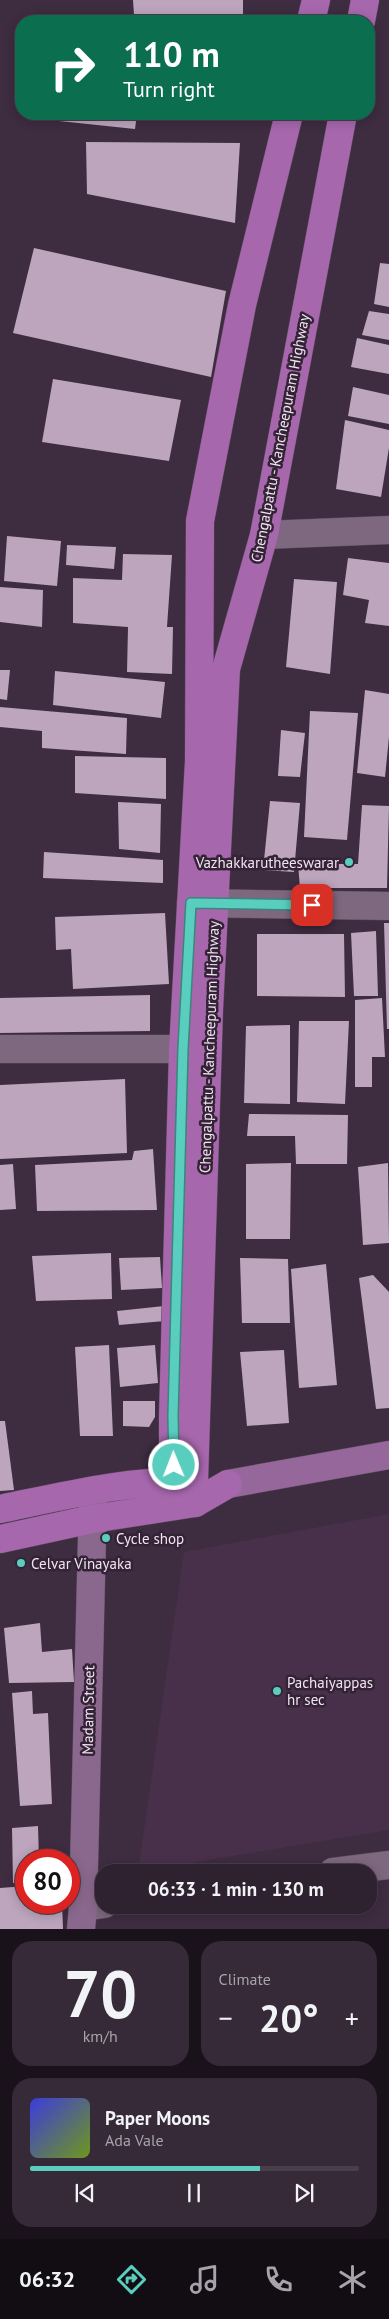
<!DOCTYPE html>
<html lang="en">
<head>
<meta charset="utf-8">
<style>
  :root { --surface:#2e2130; --page:#362938; --text:#f1f3f6; --muted:#a7a3ab; --line:#493e4c; --accent:#59cebf }
  body { margin:0; font-family:"PT Sans",sans-serif; background:var(--page); color:var(--text); height:100vh; display:flex; flex-direction:column; font-size:19px; white-space:nowrap }
  * { box-sizing:border-box; margin:0 }
  p { font-size:16px; color:var(--muted) }
  .icon { flex:none; width:28px; height:28px; fill:none; stroke:currentColor; stroke-width:2; stroke-linecap:round; stroke-linejoin:round }
  .map { position:relative; height:1929px; overflow:hidden }
  .panel { display:flex; flex-direction:column; gap:12px; padding:12px; background:#19121a; flex:1 }
  .panel>* { flex:none }
  .top-card { position:absolute; left:15px; top:15px; width:360px; height:105px; border-radius:20px; box-shadow:0 2px 12px #0003,0 0 0 1px var(--line); background:#0b6e4f; color:#fff; overflow:hidden }
  .speed { position:absolute; left:15px; top:1849px; display:flex; gap:10px; font-size:25px; font-weight:700; text-align:center }
  .speed>* { display:grid; place-content:center; width:65px; height:65px; border-radius:50%; background:var(--surface); box-shadow:0 2px 12px #0003,0 0 0 1px var(--line); line-height:1 }
  .speed .limit { border:8px solid #d22; background:#fff; color:#111 }
  .pin { position:absolute; display:grid; place-items:center; width:42px; height:42px; color:#fff; margin:-21px; border-radius:10px; box-shadow:0 2px 8px #0006 }
  .me { position:absolute; width:55px; margin:-28px; rotate:359deg; stroke-linejoin:round; filter:drop-shadow(0 0 4px #0008) }
  .turn { display:flex; align-items:center; gap:18px; height:105px; padding:0 25px; font-size:22px }
  .turn .icon { width:65px; height:65px; stroke-width:2.5 }
  .turn b { display:block; font-size:35px; line-height:42px }
  .big { font-size:38px; font-weight:700; line-height:1.1 }
  .panel .widget { flex:1; display:flex; flex-direction:column; justify-content:center; gap:8px; min-width:0; padding:0 18px; border-radius:20px; background:var(--page) }
  .panel .dial { align-items:center; gap:0 }
  .dial b { font-size:65px; line-height:1 }
  .song { display:flex; align-items:center; gap:15px }
  .cover { width:60px; height:60px; border-radius:8px; background:linear-gradient(135deg,hsl(240 70% 55%),hsl(80 70% 35%)) }
  .played { height:5px; border-radius:2px; background:linear-gradient(90deg,var(--accent) 70%,var(--line) 70%) }
  .keys { display:flex; justify-content:space-around; direction:ltr }
  .heat { display:flex; justify-content:space-between; align-items:center; font-size:28px; direction:ltr }
  .panel .tiles { flex:1; display:grid; gap:12px; grid-template-columns:1fr 1fr }
  .widget:last-child { grid-column:span 2 }
  .trip { position:absolute; left:95px; top:1864px; width:282px; height:50px; border-radius:20px; background:var(--surface); box-shadow:0 2px 12px #0003,0 0 0 1px var(--line); font-weight:700; line-height:50px; text-align:center }
  .menu { display:flex; height:80px; justify-content:space-around; align-items:center; background:#120d13; color:var(--muted) }
  .menu .icon { width:35px; height:35px }
  .menu .on { color:var(--accent) }
  .menu b { font-size:22px; color:var(--text) }
  .map>svg:first-child { display:block }
  .built { fill:#48304a }
  .building { fill:#bca5bd }
  .lines { fill:none; stroke-linecap:round; stroke-linejoin:round }
  .street-casing { stroke:#5a4a5b; stroke-width:29 }
  .secondary-casing { stroke:#5a4a5b; stroke-width:29 }
  .primary-casing { stroke:#5a4a5b; stroke-width:29 }
  .highway-casing { stroke:#5a4a5b; stroke-width:29 }
  .street { stroke:#7d687f; stroke-width:28 }
  .secondary { stroke:#8a688d; stroke-width:28 }
  .primary { stroke:#96679b; stroke-width:28 }
  .highway { stroke:#a767ad; stroke-width:28 }
  .route-casing { stroke:#3a867c; stroke-width:12 }
  .route { stroke:#59cebf; stroke-width:9 }
  .poi-dot { fill:#59cebf; stroke:#342236; stroke-width:2 }
  .labels { text-anchor:middle; dominant-baseline:central; stroke-width:5; stroke-linejoin:round; paint-order:stroke }
  .street-label { font-size:15px; fill:#f1e5f1; stroke:#342236 }
  .poi-label { font-size:15px; fill:#f1e5f1; stroke:#342236; text-anchor:start }
</style>
</head>
<body>
<div class="map">
<svg width="389" height="1929" viewBox="0 0 389 1929">
  <rect width="100%" height="100%" fill="#3e2c40"/>
  <polygon class="built" points="389,1514 389,1830 138,1872 184,1552"/>
  <g class="building">
    <polygon points="133,0 243,0 243,17 134,15"/>
    <polygon points="41,114 137,114 135,129 40,119"/>
    <polygon points="86,142 240,143 235,223 87,194"/>
    <polygon points="34,248 226,291 211,377 13,333"/>
    <polygon points="380,263 389,264 389,307 374,304"/>
    <polygon points="369,311 389,314 389,340 362,335"/>
    <polygon points="357,338 389,345 389,374 351,367"/>
    <polygon points="53,379 181,400 169,461 42,442"/>
    <polygon points="353,387 389,395 389,424 348,416"/>
    <polygon points="345,420 389,430 389,448 381,497 336,489"/>
    <polygon points="7,536 61,541 57,586 4,581"/>
    <polygon points="67,545 116,547 114,569 66,565"/>
    <polygon points="123,554 172,555 167,627 173,627 172,674 127,672 128,627 73,623 73,578 122,580"/>
    <polygon points="348,558 389,563 389,626 365,623 369,600 343,595"/>
    <polygon points="294,579 337,582 330,674 286,667"/>
    <polygon points="0,587 43,590 42,627 0,622"/>
    <polygon points="0,670 10,670 7,700 0,699"/>
    <polygon points="55,671 165,682 161,718 53,705"/>
    <polygon points="365,690 389,694 389,737 385,777 357,773"/>
    <polygon points="0,707 127,718 126,754 42,748 42,731 0,727"/>
    <polygon points="310,711 358,713 347,840 304,837"/>
    <polygon points="281,730 305,733 300,777 278,776"/>
    <polygon points="75,756 166,758 166,799 75,793"/>
    <polygon points="270,801 300,803 294,872 263,870"/>
    <polygon points="118,802 161,804 160,853 119,849"/>
    <polygon points="362,805 389,806 387,888 300,888 298,864 358,864"/>
    <polygon points="44,852 163,860 163,883 43,878"/>
    <polygon points="165,913 169,984 73,989 71,949 56,950 55,917"/>
    <polygon points="384,923 389,923 389,1029 387,1029"/>
    <polygon points="376,931 378,996 354,996 351,933"/>
    <polygon points="257,934 344,934 345,997 257,996"/>
    <polygon points="150,995 150,1031 0,1033 0,998"/>
    <polygon points="382,998 385,1057 372,1057 372,1087 355,1087 355,1000"/>
    <polygon points="299,1021 349,1021 345,1104 297,1102"/>
    <polygon points="290,1025 290,1104 244,1103 246,1026"/>
    <polygon points="125,1079 127,1153 0,1159 0,1085"/>
    <polygon points="249,1114 348,1115 347,1164 296,1164 295,1136 247,1136"/>
    <polygon points="153,1149 157,1210 37,1211 35,1165 132,1160 134,1151"/>
    <polygon points="291,1163 290,1239 246,1239 246,1164"/>
    <polygon points="388,1163 389,1243 363,1245 358,1167"/>
    <polygon points="13,1164 16,1209 0,1210 0,1165"/>
    <polygon points="111,1253 112,1299 36,1301 32,1256"/>
    <polygon points="160,1257 162,1288 121,1290 119,1258"/>
    <polygon points="240,1258 288,1259 290,1323 242,1323"/>
    <polygon points="326,1264 337,1385 299,1388 291,1269"/>
    <polygon points="373,1275 389,1292 389,1408 376,1409 359,1278"/>
    <polygon points="164,1306 165,1321 119,1325 117,1311"/>
    <polygon points="109,1345 113,1436 80,1436 75,1347"/>
    <polygon points="155,1345 158,1383 120,1387 117,1348"/>
    <polygon points="284,1350 289,1423 247,1426 240,1352"/>
    <polygon points="123,1401 155,1401 155,1417 149,1427 123,1426"/>
    <polygon points="0,1421 5,1421 14,1490 0,1491"/>
    <polygon points="40,1623 42,1652 72,1649 74,1682 9,1683 4,1628"/>
    <polygon points="32,1691 33,1714 48,1713 52,1804 20,1806 12,1693"/>
    <polygon points="38,1826 39,1860 26,1860 26,1882 13,1883 12,1828"/>
    <polygon points="26,1886 26,1902 62,1902 63,1929 0,1929 0,1888"/>
  </g>
  <g class="lines">
    <defs>
      <g id="street">
        <polyline points="264,535 389,530"/>
        <polyline points="191,903 389,906"/>
        <polyline points="0,1049 183,1049"/>
        <polyline points="333,1872 389,1865"/>
        <polyline points="83,1907 104,1904"/>
      </g>
      <polyline id="secondary" points="81,1929 83,1907 93,1496"/>
      <polyline id="primary" points="228,1484 389,1455"/>
      <g id="highway">
        <polyline points="311,21 316,0"/>
        <polyline points="361,21 365,0"/>
        <polyline points="195,1503 194,1482 209,1010 226,669 264,535 343,114"/>
        <polyline points="173,1506 173,1416 183,1049 199,761 200,521 242,305 289,114"/>
        <path d="M0,1509C59,1497 131,1479 191,1482"/>
        <polyline points="0,1539 92,1519 195,1503 228,1484"/>
      </g>
    </defs>
    <use href="#street" class="street-casing"/>
    <use href="#secondary" class="secondary-casing"/>
    <use href="#primary" class="primary-casing"/>
    <use href="#highway" class="highway-casing"/>
    <use href="#street" class="street"/>
    <use href="#secondary" class="secondary"/>
    <use href="#primary" class="primary"/>
    <use href="#highway" class="highway"/>
  </g>
  <g class="lines">
    <defs>
      <polyline id="route" points="174,1465 173,1416 183,1049 191,903 312,905"/>
    </defs>
    <use href="#route" class="route-casing"/>
    <use href="#route" class="route"/>
  </g>
  <g class="poi-dot">
    <circle cx="349" cy="862" r="5"/>
    <circle cx="106" cy="1538" r="5"/>
    <circle cx="21" cy="1563" r="5"/>
    <circle cx="277" cy="1691" r="5"/>
  </g>
  <g class="labels">
    <g class="street-label">
      <text transform="translate(280 438) rotate(-79)">Chengalpattu - Kancheepuram Highway</text>
      <text transform="translate(209 1047) rotate(-88)">Chengalpattu - Kancheepuram Highway</text>
      <text transform="translate(88 1710) rotate(-89)">Madam Street</text>
    </g>
    <g class="poi-label">
      <text x="339" y="862" text-anchor="end">Vazhakkarutheeswarar</text>
      <text x="116" y="1538">Cycle shop</text>
      <text x="31" y="1563">Celvar Vinayaka</text>
      <text x="287" y="1682">Pachaiyappas<tspan x="287" dy="17">hr sec</tspan></text>
    </g>
  </g>
</svg>
<div class="speed"><div class="limit">80</div></div>
<div class="pin" style="left:312px;top:905px;background:#d93025"><svg class="icon" aria-label="arrive" viewBox="0 0 24 24"><path d="M6 21V4h12l-3 4 3 4H6"/></svg></div>
<svg class="me" style="left:174px;top:1465px" viewBox="-20 -20 40 40"><circle r="17" fill="#59cebf" stroke="#fff" stroke-width="3"/><path d="M0-11L8 9 0 5-8 9z" fill="#fff"/></svg>
<div class="trip">06:33 · 1 min · 130 m</div>
<div class="top-card">
<div class="turn"><svg class="icon" aria-label="right" viewBox="0 0 24 24"><path d="M7 20v-9h11M14 6l5 5-5 5"/></svg><div><b>110 m</b>Turn right</div></div>
</div>
</div>
<section class="panel">
<div class="tiles">
<div class="widget dial"><b>70</b><p>km/h</p></div>
<div class="widget"><p>Climate</p>
<div class="heat"><a>−</a><b class="big">20°</b><a>+</a></div>
</div>
<div class="widget">
<div class="song"><i class="cover"></i><div><b>Paper Moons</b><p>Ada Vale</p></div></div>
<div class="played"></div>
<div class="keys"><svg class="icon" aria-label="previous" viewBox="0 0 24 24"><path d="M18 5L8 12l10 7zM5 5v14"/></svg><svg class="icon" aria-label="pause" viewBox="0 0 24 24"><path d="M8 5v14M16 5v14"/></svg><svg class="icon" aria-label="next" viewBox="0 0 24 24"><path d="M6 5l10 7-10 7zM19 5v14"/></svg></div>
</div>
</div>
</section>
<nav class="menu">
<b>06:32</b>
<svg class="icon on" aria-label="directions" viewBox="0 0 24 24"><path d="M12 3l9 9-9 9-9-9zM9 14v-3h6M13 9l2 2-2 2"/></svg>
<svg class="icon" aria-label="music" viewBox="0 0 24 24"><path d="M9 18V5l10-2v13"/><circle cx="6" cy="18" r="3"/><circle cx="16" cy="16" r="3"/></svg>
<svg class="icon" aria-label="phone" viewBox="0 0 24 24"><path d="M5 4h4l2 5-3 2q2 4 5 5l2-3 5 2v4C11 20 4 13 5 4z"/></svg>
<svg class="icon" aria-label="climate" viewBox="0 0 24 24"><path d="M12 3v18M4 7l16 10M4 17L20 7"/></svg>
</nav>
</body>
</html>
